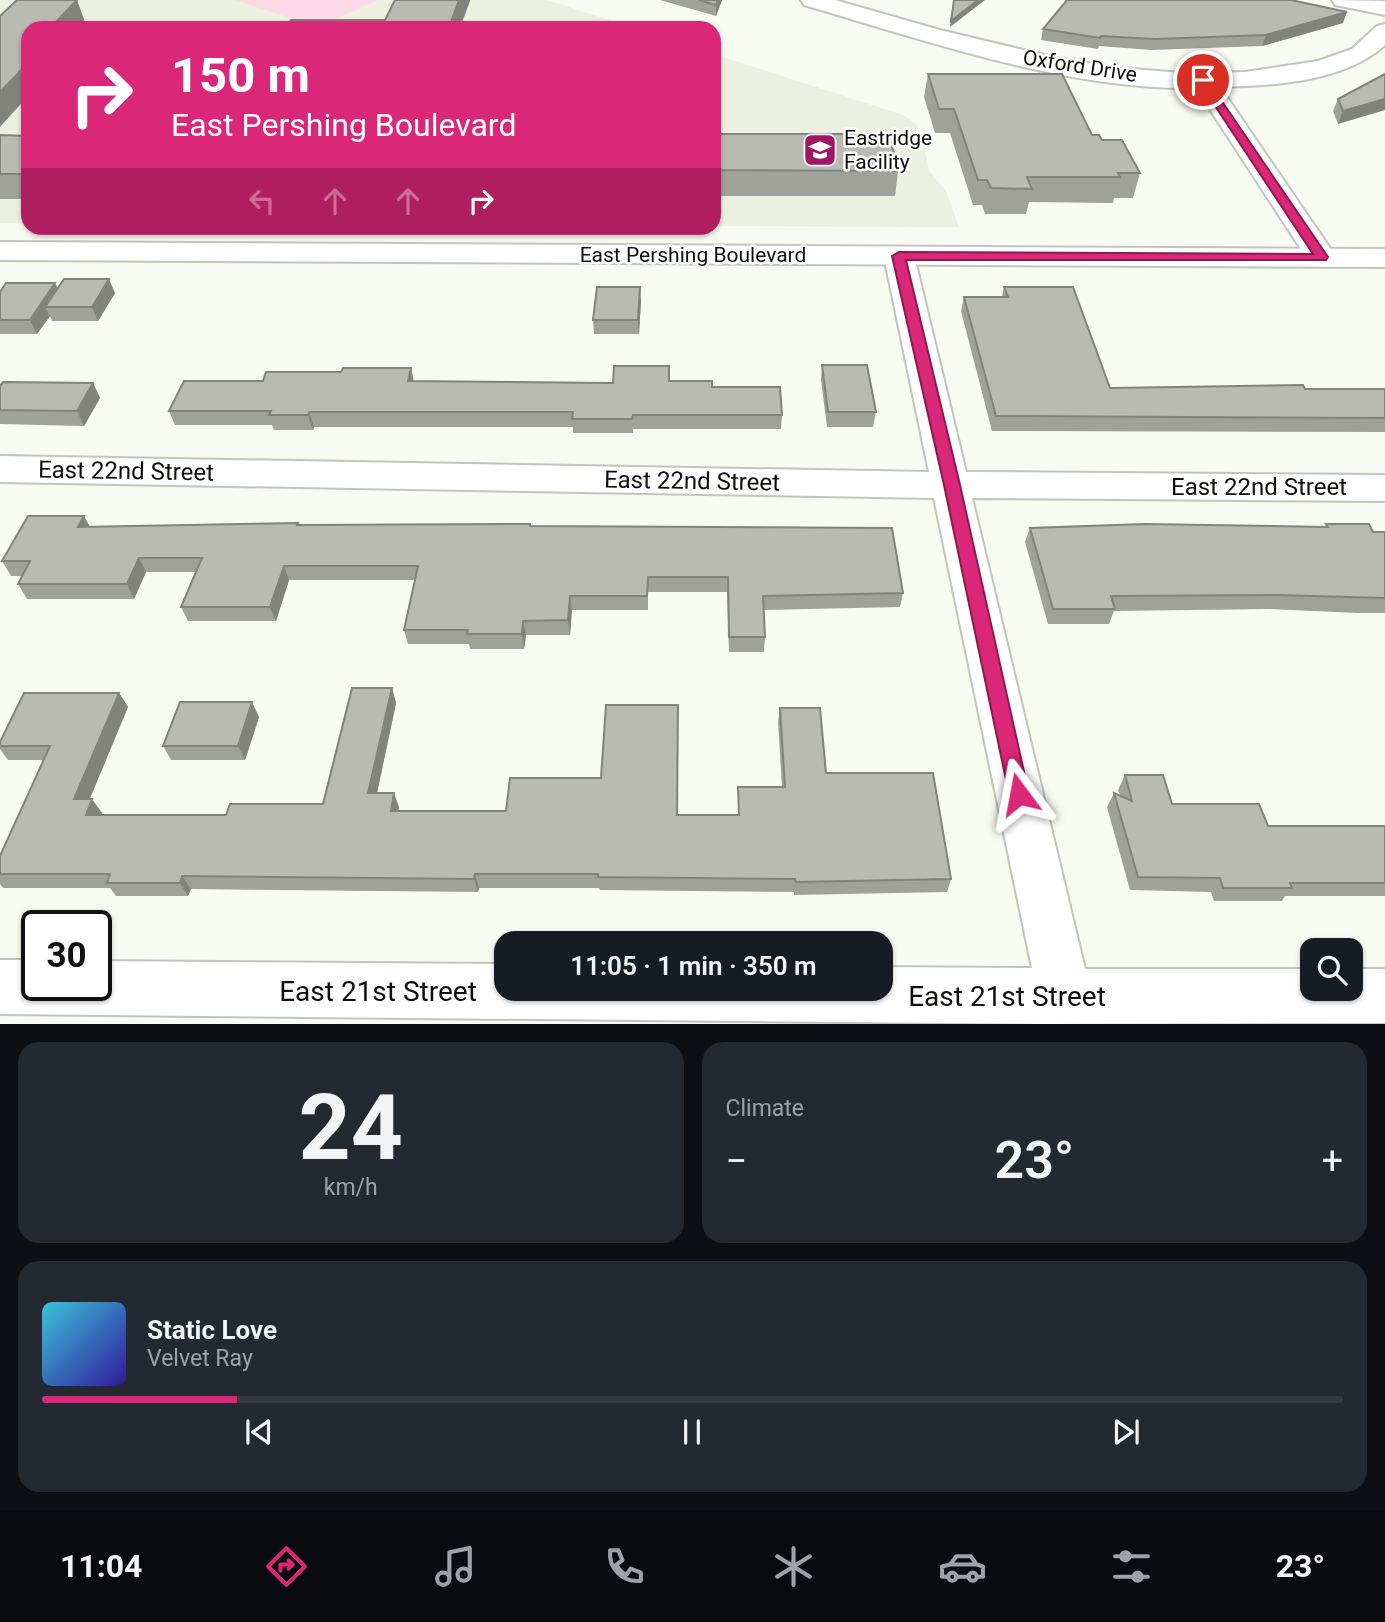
<!DOCTYPE html>
<html lang="en">
<head>
<meta charset="utf-8">
<style>
  :root { --surface:#171b24; --page:#242831; --text:#f1f3f6; --muted:#9ea1a6; --line:#363941; --accent:#db2777 }
  body { margin:0; font-family:Roboto,sans-serif; background:var(--page); color:var(--text); height:100vh; display:flex; flex-direction:column; font-size:26px; white-space:nowrap }
  * { box-sizing:border-box; margin:0 }
  p { font-size:23px; color:var(--muted) }
  .icon { flex:none; width:38px; height:38px; fill:none; stroke:currentColor; stroke-width:2; stroke-linecap:round; stroke-linejoin:round }
  .map { position:relative; height:1024px; overflow:hidden }
  .drawer { display:flex; flex-direction:column; gap:18px; padding:18px; background:#0d0f14; flex:1 }
  .drawer>* { flex:none }
  .top-card { position:absolute; left:21px; top:21px; width:700px; height:214px; border-radius:21px; box-shadow:0 2px 5px #0004; background:#db2777; color:#fff; overflow:hidden }
  .fabs { position:absolute; left:1300px; top:938px; display:grid; gap:14px }
  .fabs a { display:grid; place-items:center; width:63px; height:63px; border-radius:14px; background:var(--surface); box-shadow:0 2px 5px #0004; font-size:35px }
  .speed { position:absolute; left:21px; top:910px; display:flex; gap:14px; font-size:35px; font-weight:700; text-align:center }
  .speed>* { display:grid; place-content:center; width:91px; height:91px; border-radius:50%; background:var(--surface); box-shadow:0 2px 5px #0004; line-height:1 }
  .speed .limit { border:4px solid #111; border-radius:10px; background:#fff; color:#111 }
  .pin { position:absolute; display:grid; place-items:center; width:60px; height:60px; color:#fff; margin:-30px; border:4px solid #fff; border-radius:50%; box-shadow:0 2px 7px #0007 }
  .me { position:absolute; width:77px; margin:-38px; rotate:347deg; stroke-linejoin:round; filter:drop-shadow(0 0 5px #0008) }
  .turn { display:flex; align-items:center; gap:24px; height:147px; padding:0 35px; font-size:32px }
  .turn .icon { width:91px; height:91px; stroke-width:2.5 }
  .turn b { display:block; font-size:49px; line-height:60px }
  .lanes { display:flex; align-items:center; height:66px; padding:0 35px; background:#0003; justify-content:center; gap:35px; direction:ltr }
  .lanes .off { opacity:.35 }
  .big { font-size:52px; font-weight:600; line-height:1.1 }
  .drawer .widget { flex:1; display:flex; flex-direction:column; justify-content:center; gap:10px; min-width:0; padding:0 24px; border-radius:21px; background:var(--page) }
  .drawer .dial { align-items:center; gap:0 }
  .dial b { font-size:91px; line-height:1 }
  .song { display:flex; align-items:center; gap:21px }
  .cover { width:84px; height:84px; border-radius:10px; background:linear-gradient(135deg,hsl(190 70% 55%),hsl(250 70% 35%)) }
  .played { height:7px; border-radius:4px; background:linear-gradient(90deg,var(--accent) 15%,var(--line) 15%) }
  .keys { display:flex; justify-content:space-around; direction:ltr }
  .heat { display:flex; justify-content:space-between; align-items:center; font-size:38px; direction:ltr }
  .drawer .tiles { flex:1; display:grid; gap:18px; grid-template-columns:1fr 1fr }
  .widget:last-child { grid-column:span 2 }
  .trip { position:absolute; left:494px; top:931px; width:399px; height:70px; border-radius:21px; background:var(--surface); box-shadow:0 2px 5px #0004; font-weight:600; line-height:70px; text-align:center }
  .tabs { display:flex; height:112px; justify-content:space-around; align-items:center; background:#090b0e; color:var(--muted) }
  .tabs .icon { width:49px; height:49px }
  .tabs .on { color:var(--accent) }
  .tabs b { font-size:32px; color:var(--text) }
  .map>svg:first-child { display:block }
  .built { fill:#ebf0e0 }
  .green { fill:#fddae7 }
  .lines { fill:none; stroke-linecap:round; stroke-linejoin:round }
  .minor-casing { stroke:#c2c5bc; stroke-width:4 }
  .major-casing { stroke:#c2c5bc; stroke-width:4 }
  .minor { fill:#fff; fill-rule:evenodd }
  .major { fill:#fff; fill-rule:evenodd }
  .wall { fill:#9fa19a }
  .shaded-wall { fill:#82837d }
  .building { fill:#b9bbb3; stroke:#82837d; stroke-width:2 }
  .route { fill:#db2777; stroke:#8e194d; stroke-width:2 }
  .labels { text-anchor:middle; dominant-baseline:central; stroke-width:5; stroke-linejoin:round; paint-order:stroke }
  .far-street-label { font-size:21px; fill:#0e0f0c; stroke:#fff }
  .far-poi-label { font-size:21px; fill:#0e0f0c; stroke:#fff; text-anchor:start }
  .street-label { font-size:24px; fill:#0e0f0c; stroke:#fff }
  .near-street-label { font-size:28px; fill:#0e0f0c; stroke:#fff }
</style>
</head>
<body>
<div class="map">
<svg width="1385" height="1024" viewBox="0 0 1385 1024">
  <rect width="100%" height="100%" fill="#f8fbf2"/>
  <g class="built">
    <polygon points="2,0 547,0 634,28 28,28 28,223 0,223 0,2"/>
    <polygon points="714,54 903,115 916,124 922,136 929,171 946,191 959,227 714,226"/>
  </g>
  <polygon class="green" points="235,0 378,0 318,27"/>
  <g class="lines">
    <defs>
      <g id="minor">
        <path d="M801,0H835L940,30L1057,58L1120,68L1183,73L1245,72L1318,61L1352,49L1377,26L1385,24V45C1344,82 1272,86 1220,87L1336,257L1332,263L1321,266L1310,263L1196,88C1066,90 928,41 804,5Z"/>
        <polygon points="1332,0 1385,1 1385,15 1335,5"/>
        <polygon points="899,247 910,250 914,256 966,472 1385,475 1385,501 972,498 1085,969 1312,969 1312,989 1351,989 1351,969 1385,969 1385,1023 1043,1024 0,1014 0,960 37,960 37,985 96,985 96,961 506,964 506,989 880,989 880,967 1032,968 934,498 0,482 0,456 929,472 884,256 888,250"/>
      </g>
      <polygon id="major" points="0,242 1385,249 1385,267 0,260"/>
    </defs>
    <use href="#minor" class="minor-casing"/>
    <use href="#major" class="major-casing"/>
    <use href="#minor" class="minor"/>
    <use href="#major" class="major"/>
  </g>
  <g class="wall">
    <polygon points="660,0 722,0 716,16"/>
    <polygon points="1343,23 1262,46 1152,50 1099,46 1098,49 1041,40 1043,29"/>
    <polygon points="928,74 1092,135 1102,140 1140,173 1133,198 1114,198 1113,203 1029,202 1026,214 985,214 982,205 973,205 950,133 935,133 924,97"/>
    <polygon points="1385,74 1338,124 1333,111 1338,99"/>
    <polygon points="714,134 898,171 895,196 714,196"/>
    <polygon points="0,135 28,136 28,199 0,199"/>
    <polygon points="1004,287 1110,388 1385,389 1385,432 992,431 961,311 964,297 1002,297"/>
    <polygon points="57,289 115,293 98,321 52,321 50,316 37,334 0,334 0,292"/>
    <polygon points="641,301 639,334 594,334 593,320"/>
    <polygon points="822,365 876,412 873,427 827,427 821,380"/>
    <polygon points="341,372 414,381 613,383 669,381 712,387 782,415 781,429 633,429 633,433 573,433 573,427 314,427 313,430 274,430 272,425 175,425 169,411 263,381"/>
    <polygon points="93,383 100,398 84,426 0,424 0,386"/>
    <polygon points="84,516 90,527 298,523 299,525 530,524 531,526 903,593 900,607 764,610 765,637 764,652 729,652 727,592 648,592 648,610 572,610 570,635 526,635 524,649 470,649 469,644 408,644 404,630 415,580 289,580 276,621 188,621 181,607 196,572 146,572 134,599 27,599 18,584 22,576 11,576 2,561"/>
    <polygon points="1326,524 1373,532 1385,532 1385,613 1357,613 1269,609 1114,611 1109,624 1048,624 1025,542 1030,528 1325,527"/>
    <polygon points="392,688 396,703 377,793 399,807 398,811 738,815 738,787 782,787 778,722 780,708 826,773 951,879 947,892 794,895 794,892 600,890 599,888 479,888 478,892 191,889 188,896 116,896 110,888 3,888 0,884 0,856 44,760 8,760 0,749 0,742 119,693 128,707 89,799 102,813 101,815 226,815 323,804"/>
    <polygon points="259,717 245,760 171,760 163,746"/>
    <polygon points="1125,775 1172,804 1268,826 1385,826 1385,896 1285,896 1282,901 1214,901 1211,892 1130,890 1107,807 1114,793 1120,795 1118,790"/>
  </g>
  <g class="shaded-wall">
    <polygon points="77,0 85,22 80,28 50,28"/>
    <polygon points="459,0 470,0 470,1 460,28 449,28"/>
    <polygon points="718,0 722,0 716,16 716,5"/>
    <polygon points="978,0 985,0 950,27 951,21"/>
    <polygon points="1347,12 1343,23 1262,46 1266,35"/>
    <polygon points="28,51 28,96 0,127 0,92 24,55"/>
    <polygon points="1385,99 1385,110 1338,124 1343,111"/>
    <polygon points="109,279 115,293 98,321 92,307"/>
    <polygon points="55,283 62,298 45,307 50,316 37,334 30,320"/>
    <polygon points="640,287 641,301 639,334 638,320"/>
    <polygon points="411,368 414,382 408,381"/>
    <polygon points="93,383 100,398 84,426 77,411"/>
    <polygon points="309,412 314,427 313,430 308,415"/>
    <polygon points="84,516 91,530 78,527"/>
    <polygon points="139,558 146,572 134,599 127,584"/>
    <polygon points="284,566 289,580 276,621 270,607"/>
    <polygon points="570,596 572,610 570,635 568,620"/>
    <polygon points="523,621 526,635 524,649 522,634"/>
    <polygon points="392,688 396,703 374,807 368,793"/>
    <polygon points="119,693 128,707 84,813 74,799"/>
    <polygon points="252,702 259,717 245,760 238,746"/>
    <polygon points="394,793 399,807 395,825 391,811"/>
    <polygon points="92,799 102,813 95,829 86,815"/>
    <polygon points="475,874 479,888 478,892 474,879"/>
    <polygon points="182,876 191,889 188,896 180,883"/>
  </g>
  <g class="building">
    <polygon points="17,0 77,0 50,28 28,28 28,51 24,55 28,55 28,63 0,92 0,16"/>
    <polygon points="395,0 459,0 449,28 286,28 291,20 385,20"/>
    <polygon points="699,0 718,0 716,5"/>
    <polygon points="954,0 978,0 951,21"/>
    <polygon points="1067,0 1291,0 1347,12 1266,35 1155,39 1101,36 1100,38 1043,29"/>
    <polygon points="538,23 604,23 603,28 537,28"/>
    <polygon points="928,74 1062,74 1092,135 1099,135 1102,140 1122,140 1140,173 1118,173 1120,177 1027,177 1032,189 991,188 987,180 978,180 954,109 939,109"/>
    <polygon points="1385,74 1385,99 1343,111 1338,99"/>
    <polygon points="714,134 889,134 898,171 714,170"/>
    <polygon points="0,135 28,136 28,174 0,174"/>
    <polygon points="64,279 109,279 92,307 45,307"/>
    <polygon points="6,283 55,283 30,320 0,320 0,292"/>
    <polygon points="597,287 640,287 638,320 593,320"/>
    <polygon points="1004,287 1073,287 1110,388 1303,385 1305,389 1385,389 1385,418 996,416 964,297 1008,297"/>
    <polygon points="822,365 867,365 876,412 828,412"/>
    <polygon points="614,366 669,366 669,381 712,381 712,387 780,387 782,415 633,415 632,419 572,419 573,412 309,412 308,415 269,415 271,411 169,411 184,381 263,381 266,372 341,372 343,368 411,368 408,381 613,383"/>
    <polygon points="3,382 93,383 77,411 0,410 0,386"/>
    <polygon points="28,516 84,516 78,527 298,523 297,525 530,524 530,526 892,528 903,593 763,596 765,637 729,637 728,577 648,577 647,596 570,596 568,620 523,621 522,634 467,634 468,630 404,630 418,566 284,566 270,607 181,607 202,558 139,558 127,584 18,584 30,561 2,561"/>
    <polygon points="1145,524 1328,527 1326,524 1369,524 1373,532 1385,532 1385,598 1277,595 1111,596 1115,609 1053,609 1030,528"/>
    <polygon points="352,688 392,688 368,793 394,793 391,811 506,811 510,778 601,778 606,705 678,705 677,815 739,815 738,787 785,787 780,708 820,708 826,773 933,773 951,879 796,882 795,879 598,877 598,874 475,874 474,879 182,876 180,883 107,883 110,874 0,874 0,856 50,746 0,746 0,742 24,693 119,693 74,799 92,799 86,815 226,815 230,804 323,804"/>
    <polygon points="180,702 252,702 238,746 163,746"/>
    <polygon points="1125,775 1163,775 1172,804 1259,804 1268,826 1385,826 1385,883 1290,883 1292,888 1223,888 1220,878 1138,877 1114,793 1132,801"/>
  </g>
  <polygon class="route" points="1203,77 1206,78 1328,257 1326,260 906,260 960,485 1029,794 1026,800 1019,803 1012,800 1009,794 944,485 892,256 899,252 1313,254 1198,80"/>
  <defs>
    <symbol id="school-square" viewBox="-11 -11 22 22"><rect x="-9" y="-9" width="18" height="18" rx="4" fill="#9f1663" stroke="#fff"/><path d="M0-5L7-2L0 1L-7-2ZM-4 1L0 2.5L4 1V4Q0 6-4 4Z" fill="#fff"/></symbol>
  </defs>
  <g fill-rule="evenodd">
    <use href="#school-square" x="801" y="131" width="38" height="38"/>
  </g>
  <g class="labels">
    <g class="far-street-label">
      <text transform="translate(1080 66) rotate(9)">Oxford Drive</text>
      <text x="693" y="255">East Pershing Boulevard</text>
    </g>
    <g class="far-poi-label">
      <text x="844" y="138">Eastridge<tspan x="844" dy="24">Facility</tspan></text>
    </g>
    <g class="street-label">
      <text transform="translate(126 471) rotate(1)">East 22nd Street</text>
      <text transform="translate(692 481) rotate(1)">East 22nd Street</text>
      <text x="1259" y="487">East 22nd Street</text>
    </g>
    <g class="near-street-label">
      <text x="378" y="991">East 21st Street</text>
      <text x="1007" y="996">East 21st Street</text>
    </g>
  </g>
</svg>
<div class="fabs">
<a><svg class="icon" aria-label="search" viewBox="0 0 24 24"><circle cx="10" cy="10" r="6"/><path d="M15 15l6 6"/></svg></a>
</div>
<div class="speed"><div class="limit">30</div></div>
<div class="pin" style="left:1203px;top:80px;background:#d93025"><svg class="icon" aria-label="arrive" viewBox="0 0 24 24"><path d="M6 21V4h12l-3 4 3 4H6"/></svg></div>
<svg class="me" style="left:1019px;top:794px" viewBox="-20 -20 40 40"><path d="M0-17L14 15 0 8-14 15z" fill="#db2777" stroke="#fff" stroke-width="4"/></svg>
<div class="trip">11:05 · 1 min · 350 m</div>
<div class="top-card">
<div class="turn"><svg class="icon" aria-label="right" viewBox="0 0 24 24"><path d="M7 20v-9h11M14 6l5 5-5 5"/></svg><div><b>150 m</b>East Pershing Boulevard</div></div>
<div class="lanes"><svg class="icon off" aria-label="left" viewBox="0 0 24 24"><path d="M17 20v-9H6M10 6l-5 5 5 5"/></svg><svg class="icon off" aria-label="ahead" viewBox="0 0 24 24"><path d="M12 20V5M6 11l6-6 6 6"/></svg><svg class="icon off" aria-label="ahead" viewBox="0 0 24 24"><path d="M12 20V5M6 11l6-6 6 6"/></svg><svg class="icon" aria-label="right" viewBox="0 0 24 24"><path d="M7 20v-9h11M14 6l5 5-5 5"/></svg></div>
</div>
</div>
<section class="drawer">
<div class="tiles">
<div class="widget dial"><b>24</b><p>km/h</p></div>
<div class="widget"><p>Climate</p>
<div class="heat"><a>−</a><b class="big">23°</b><a>+</a></div>
</div>
<div class="widget">
<div class="song"><i class="cover"></i><div><b>Static Love</b><p>Velvet Ray</p></div></div>
<div class="played"></div>
<div class="keys"><svg class="icon" aria-label="previous" viewBox="0 0 24 24"><path d="M18 5L8 12l10 7zM5 5v14"/></svg><svg class="icon" aria-label="pause" viewBox="0 0 24 24"><path d="M8 5v14M16 5v14"/></svg><svg class="icon" aria-label="next" viewBox="0 0 24 24"><path d="M6 5l10 7-10 7zM19 5v14"/></svg></div>
</div>
</div>
</section>
<nav class="tabs">
<b>11:04</b>
<svg class="icon on" aria-label="directions" viewBox="0 0 24 24"><path d="M12 3l9 9-9 9-9-9zM9 14v-3h6M13 9l2 2-2 2"/></svg>
<svg class="icon" aria-label="music" viewBox="0 0 24 24"><path d="M9 18V5l10-2v13"/><circle cx="6" cy="18" r="3"/><circle cx="16" cy="16" r="3"/></svg>
<svg class="icon" aria-label="phone" viewBox="0 0 24 24"><path d="M5 4h4l2 5-3 2q2 4 5 5l2-3 5 2v4C11 20 4 13 5 4z"/></svg>
<svg class="icon" aria-label="climate" viewBox="0 0 24 24"><path d="M12 3v18M4 7l16 10M4 17L20 7"/></svg>
<svg class="icon" aria-label="car" viewBox="0 0 24 24"><path d="M5 17H2v-5l4-1 3-4h7l3 4 3 1v5h-3M9 17h6M6 11h13"/><circle cx="7" cy="17" r="2"/><circle cx="17" cy="17" r="2"/></svg>
<svg class="icon" aria-label="filters" viewBox="0 0 24 24"><path d="M4 7h16M4 17h16"/><circle cx="9" cy="7" r="2"/><circle cx="15" cy="17" r="2"/></svg>
<b>23°</b>
</nav>
</body>
</html>
